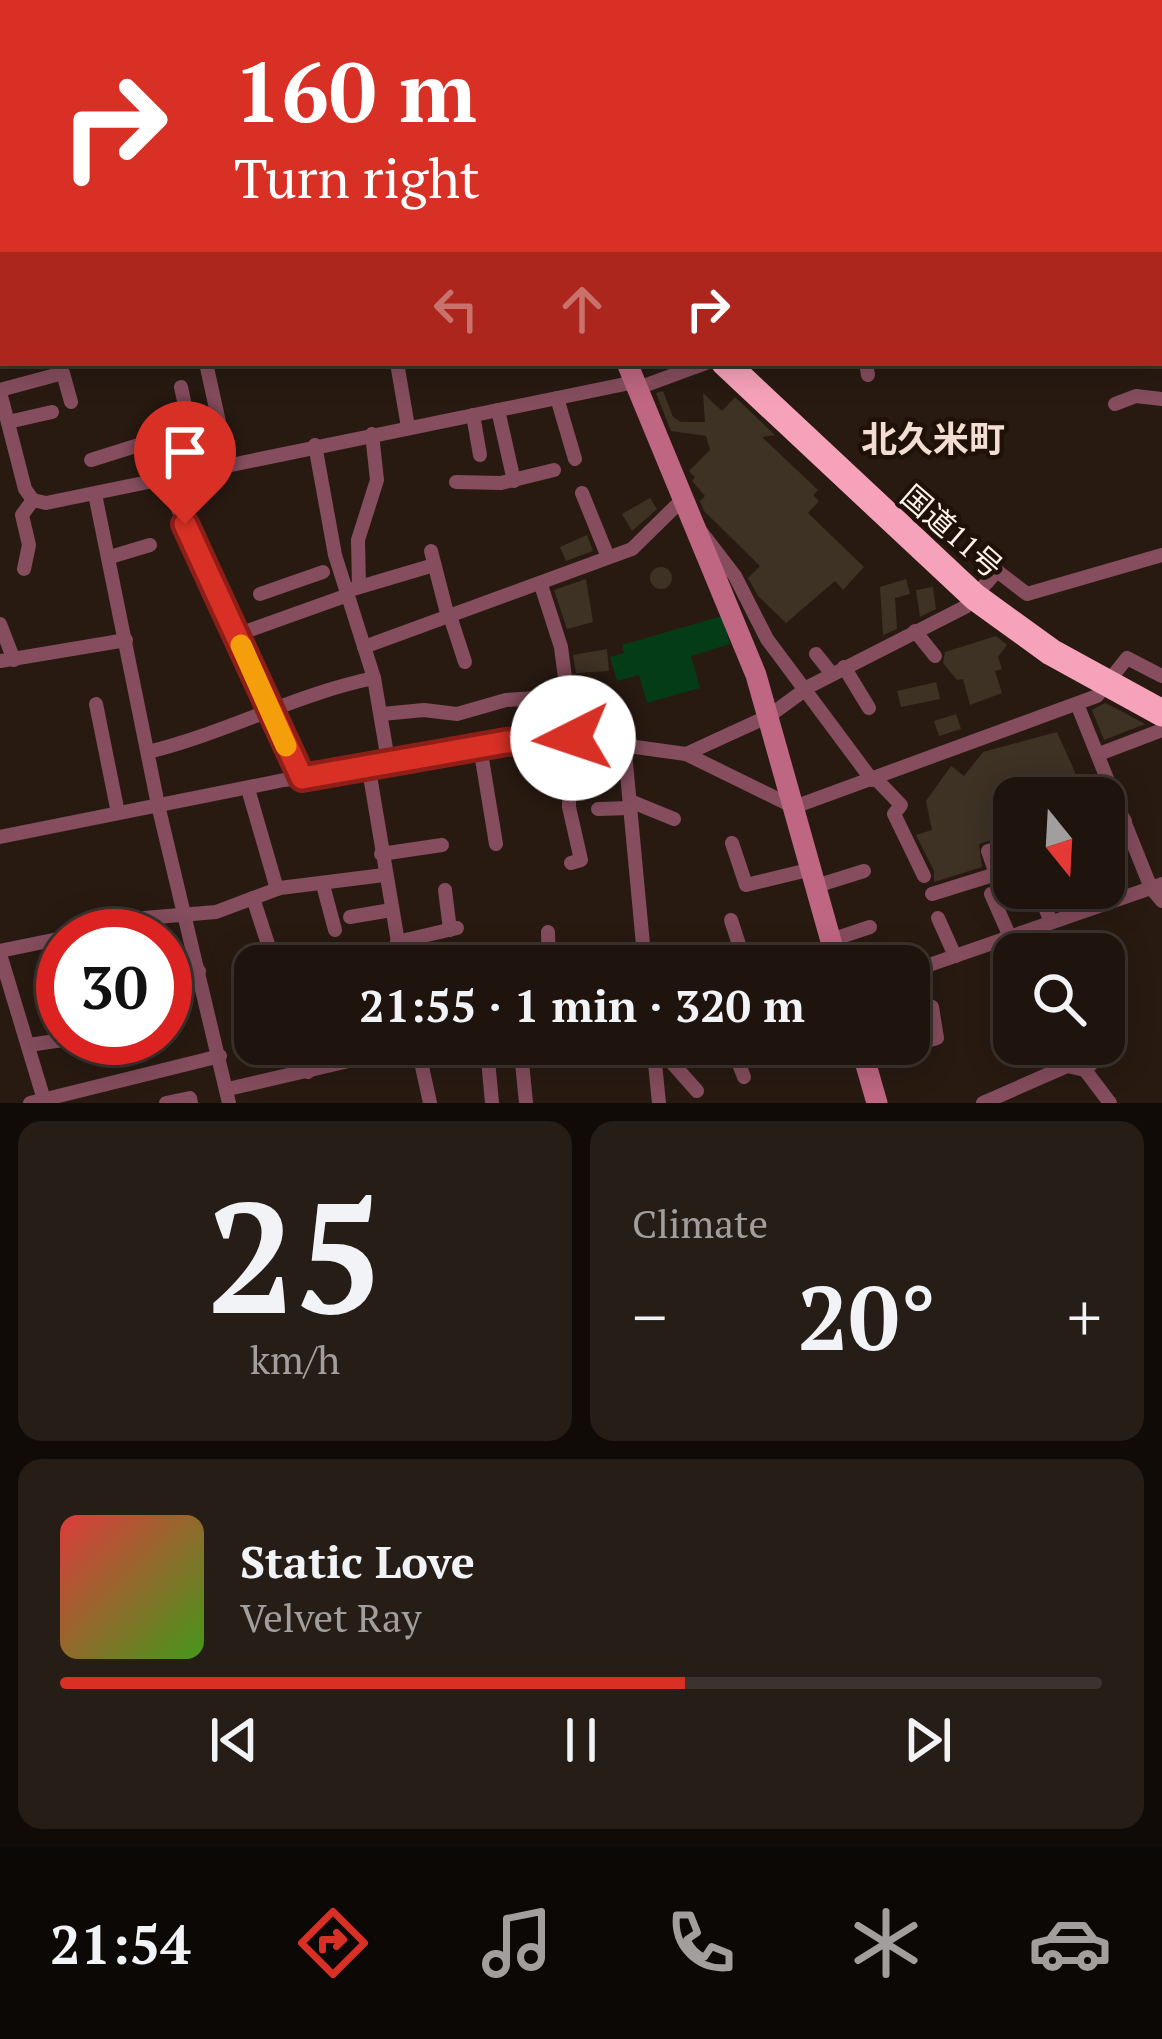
<!DOCTYPE html>
<html lang="en">
<head>
<meta charset="utf-8">
<style>
  :root { --surface:#1e140d; --page:#261d16; --text:#f1f3f6; --muted:#a19e9d; --line:#3c332e; --accent:#d93025 }
  body { margin:0; font-family:"PT Serif","Noto Sans JP",serif; background:var(--page); color:var(--text); height:100vh; display:flex; flex-direction:column; font-size:45px; white-space:nowrap }
  * { box-sizing:border-box; margin:0 }
  p { font-size:39px; color:var(--muted) }
  .icon { flex:none; width:66px; height:66px; fill:none; stroke:currentColor; stroke-width:2; stroke-linecap:round; stroke-linejoin:round }
  .map { position:relative; height:1103px; overflow:hidden }
  .side { display:flex; flex-direction:column; gap:18px; padding:18px; background:#100b07; flex:1 }
  .side>* { flex:none }
  .top-card { position:absolute; left:0px; top:0px; width:1164px; height:366px; box-shadow:0 6px 30px #0003,0 0 0 3px var(--line); background:#d93025; color:#fff; overflow:hidden }
  .needle { width:78px; rotate:162deg }
  .fabs { position:absolute; left:993px; top:777px; display:grid; gap:24px }
  .fabs a { display:grid; place-items:center; width:132px; height:132px; border-radius:24px; background:var(--surface); box-shadow:0 6px 30px #0003,0 0 0 3px var(--line); font-size:60px }
  .speed { position:absolute; left:36px; top:909px; display:flex; gap:24px; font-size:60px; font-weight:700; text-align:center }
  .speed>* { display:grid; place-content:center; width:156px; height:156px; border-radius:50%; background:var(--surface); box-shadow:0 6px 30px #0003,0 0 0 3px var(--line); line-height:1 }
  .speed .limit { border:18px solid #d22; background:#fff; color:#111 }
  .pin { position:absolute; display:grid; place-items:center; width:102px; height:102px; color:#fff; margin:-123px -51px; border-radius:50% 50% 50% 0; rotate:-45deg; box-shadow:0 0 12px #0007 }
  .pin .icon { rotate:45deg }
  .me { position:absolute; width:132px; margin:-66px; rotate:266deg; stroke-linejoin:round; filter:drop-shadow(0 0 9px #0008) }
  .turn { display:flex; align-items:center; gap:42px; height:252px; padding:0 36px; font-size:54px }
  .turn .icon { width:156px; height:156px; stroke-width:2.5 }
  .turn b { display:block; font-size:84px; line-height:102px }
  .lanes { display:flex; align-items:center; height:114px; padding:0 36px; background:#0003; justify-content:center; gap:60px; direction:ltr }
  .lanes .off { opacity:.35 }
  .big { font-size:90px; font-weight:600; line-height:1.1 }
  .side .widget { flex:1; display:flex; flex-direction:column; justify-content:center; gap:18px; min-width:0; padding:0 42px; border-radius:24px; background:var(--page) }
  .side .dial { align-items:center; gap:0 }
  .dial b { font-size:156px; line-height:1 }
  .song { display:flex; align-items:center; gap:36px }
  .cover { width:144px; height:144px; border-radius:18px; background:linear-gradient(135deg,hsl(0 70% 55%),hsl(100 70% 35%)) }
  .played { height:12px; border-radius:6px; background:linear-gradient(90deg,var(--accent) 60%,var(--line) 60%) }
  .keys { display:flex; justify-content:space-around; direction:ltr }
  .heat { display:flex; justify-content:space-between; align-items:center; font-size:66px; direction:ltr }
  .side .tiles { flex:1; display:grid; gap:18px; grid-template-columns:1fr 1fr }
  .widget:last-child { grid-column:span 2 }
  .trip { position:absolute; left:234px; top:945px; width:696px; height:120px; border-radius:24px; background:var(--surface); box-shadow:0 6px 30px #0003,0 0 0 3px var(--line); font-weight:600; line-height:120px; text-align:center }
  .dock { display:flex; height:192px; justify-content:space-around; align-items:center; background:#0c0805; color:var(--muted) }
  .dock .icon { width:84px; height:84px }
  .dock .active { color:var(--accent) }
  .dock b { font-size:54px; color:var(--text) }
  .map>svg:first-child { display:block }
  .green { fill:#043c17 }
  .lines { fill:none; stroke-linecap:round; stroke-linejoin:round }
  .river { stroke:#000f20; stroke-width:21 }
  .building { fill:#3d3224 }
  .street { stroke:#854d5e; stroke-width:14 }
  .secondary { stroke:#bf6682; stroke-width:21 }
  .highway { stroke:#f7a2bb; stroke-width:27 }
  .route-casing { stroke:#8d1f18; stroke-width:30 }
  .route { stroke:#d93025; stroke-width:21 }
  .slow { stroke:#f59e0b; stroke-width:21 }
  .labels { text-anchor:middle; dominant-baseline:central; stroke-width:9; stroke-linejoin:round; paint-order:stroke }
  .street-label { font-size:30px; fill:#fdf2ec; stroke:#1f1108 }
  .quarter-label { font-size:36px; font-weight:bold; fill:#f1ddd1; stroke:#1f1108 }
</style>
</head>
<body>
<div class="map">
<svg width="1162" height="1103" viewBox="0 0 1162 1103">
  <rect width="100%" height="100%" fill="#281a11"/>
  <polygon class="green" points="722,616 730,644 691,656 700,688 647,703 639,675 617,681 610,657 624,653 622,645"/>
  <g class="lines">
    <polyline class="river" points="0,113 3,112"/>
  </g>
  <g class="building">
    <polygon points="663,391 673,417 681,422 705,422 703,393 722,411 735,397 775,435 762,437 818,490 813,495 819,501 808,513 864,567 843,590 835,581 786,623 758,596 748,578 760,566 704,511 700,501 705,496 692,481 695,477 689,471 710,450 706,436 671,431 656,393"/>
    <polygon points="650,498 657,509 632,531 622,514"/>
    <polygon points="587,535 593,551 566,561 560,547"/>
    <circle cx="661" cy="578" r="11"/>
    <polygon points="586,579 593,622 567,629 554,590"/>
    <polygon points="906,579 910,594 895,598 897,629 883,635 880,587"/>
    <polygon points="933,587 936,609 920,617 916,590"/>
    <polygon points="996,636 1007,645 998,657 1002,669 995,671 1002,693 970,705 963,679 957,680 943,663 945,652"/>
    <polygon points="607,649 609,671 576,673 573,655"/>
    <polygon points="936,682 940,699 901,707 897,691"/>
    <polygon points="1105,703 1123,712 1145,724 1104,740 1092,710"/>
    <polygon points="956,714 961,729 939,736 934,721"/>
    <polygon points="1057,732 1078,779 1084,777 1085,798 1014,798 1014,833 979,844 982,867 934,882 934,871 916,835 932,830 926,801 951,766 964,776 983,752"/>
  </g>
  <g class="lines">
    <g class="street">
      <polyline points="98,0 99,3"/>
      <polyline points="179,0 179,3"/>
      <polyline points="624,0 624,3"/>
      <polyline points="701,0 701,3"/>
      <polyline points="919,0 931,3"/>
      <polyline points="48,3 57,0"/>
      <polyline points="190,3 191,3"/>
      <polyline points="974,3 974,0"/>
      <polyline points="1059,3 1059,0"/>
      <polyline points="0,15 3,15"/>
      <polyline points="1161,59 1162,57"/>
      <polyline points="0,65 3,63"/>
      <polyline points="0,100 3,99"/>
      <polyline points="1161,103 1162,103"/>
      <polyline points="1161,139 1162,143"/>
      <polyline points="0,145 3,144"/>
      <polyline points="1161,171 1162,171"/>
      <polyline points="0,270 3,268"/>
      <polyline points="206,363 228,463"/>
      <polyline points="397,363 408,427"/>
      <polyline points="866,363 868,375"/>
      <polyline points="638,388 706,363"/>
      <polyline points="0,390 63,373 71,402"/>
      <polyline points="0,392 25,489 33,500 46,503 635,382"/>
      <polyline points="557,398 575,459"/>
      <polyline points="1115,404 1136,396 1162,399"/>
      <polyline points="498,410 514,481"/>
      <polyline points="473,415 480,455"/>
      <polyline points="8,422 52,412"/>
      <polyline points="153,440 168,487 301,778"/>
      <polyline points="315,445 335,555 374,678 389,766"/>
      <polyline points="91,460 190,429 181,387"/>
      <polyline points="456,482 501,483 554,470"/>
      <polyline points="582,493 608,557"/>
      <polyline points="95,494 158,805 229,1103"/>
      <polyline points="702,533 735,576 767,639 872,780"/>
      <polyline points="431,551 448,617"/>
      <polyline points="110,557 150,545"/>
      <polyline points="24,569 29,545 22,515 33,500"/>
      <polyline points="541,585 561,647 573,738"/>
      <polyline points="359,587 358,540 377,480 372,434"/>
      <polyline points="353,589 434,565"/>
      <polyline points="260,594 323,572"/>
      <polyline points="450,616 465,662"/>
      <polyline points="0,624 14,660"/>
      <polyline points="915,631 935,656"/>
      <polyline points="236,635 348,595"/>
      <polyline points="364,647 632,549 683,499"/>
      <polyline points="816,654 832,674"/>
      <polyline points="0,661 126,640"/>
      <polyline points="844,667 869,708"/>
      <polyline points="96,704 118,813"/>
      <polyline points="1077,704 1151,888 1162,901"/>
      <polyline points="382,714 424,710 457,714 506,700 568,696"/>
      <polyline points="570,738 569,807 581,860 571,863"/>
      <polyline points="624,742 645,966"/>
      <polyline points="480,747 496,844"/>
      <path d="M148,752C226,733 296,694 374,678"/>
      <polyline points="686,754 769,716 810,686 965,607 997,571 1027,594 1162,555"/>
      <polyline points="1099,754 1162,730"/>
      <polyline points="369,770 402,966"/>
      <polyline points="876,779 901,805 894,814 924,876"/>
      <polyline points="248,789 277,889"/>
      <polyline points="630,801 674,819"/>
      <polyline points="598,809 630,808"/>
      <polyline points="1104,829 1125,821"/>
      <polyline points="0,837 284,780 506,742 570,738 686,754 794,807 1097,696 1127,658 1162,676"/>
      <polyline points="732,843 746,885 812,869"/>
      <polyline points="381,854 442,845"/>
      <polyline points="323,885 335,930"/>
      <polyline points="816,886 864,871"/>
      <polyline points="1037,888 1051,922"/>
      <polyline points="1074,888 1083,911"/>
      <polyline points="445,890 450,930"/>
      <polyline points="932,894 996,874 988,851 1014,844"/>
      <polyline points="991,894 1010,937"/>
      <polyline points="253,898 275,966"/>
      <polyline points="350,917 391,910"/>
      <polyline points="938,918 955,956"/>
      <polyline points="731,920 746,966"/>
      <polyline points="548,932 549,966"/>
      <polyline points="70,936 144,918 216,912 280,888 384,875"/>
      <polyline points="831,940 870,927"/>
      <polyline points="397,942 457,928"/>
      <polyline points="0,951 63,938"/>
      <polyline points="710,952 717,966"/>
      <polyline points="644,953 658,954 663,966"/>
      <polyline points="0,954 45,1103"/>
      <polyline points="909,972 1162,884"/>
      <polyline points="165,976 199,971"/>
      <polyline points="299,1044 308,1072"/>
      <polyline points="417,1044 430,1103"/>
      <polyline points="653,1044 659,1103"/>
      <polyline points="731,1044 744,1077"/>
      <polyline points="29,1045 76,1038"/>
      <polyline points="487,1049 492,1103"/>
      <polyline points="521,1052 526,1103"/>
      <polyline points="667,1057 697,1091"/>
      <polyline points="865,1059 937,1038 932,1007"/>
      <polyline points="1092,1063 1085,1070 1110,1103"/>
      <polyline points="228,1089 417,1045 654,1061 703,1044"/>
      <polyline points="30,1103 220,1056"/>
      <polyline points="166,1103 190,1098 191,1103"/>
      <polyline points="983,1103 1067,1066 1085,1070"/>
    </g>
    <g class="secondary">
      <polyline points="490,0 490,3"/>
      <polyline points="627,363 756,675 838,966"/>
      <polyline points="860,1044 877,1103"/>
    </g>
    <g class="highway">
      <polyline points="348,0 352,3"/>
      <polyline points="373,0 376,3"/>
      <polyline points="725,363 975,597 1051,652 1162,713"/>
    </g>
  </g>
  <g class="lines">
    <defs>
      <polyline id="route" points="185,524 302,778 506,742 573,738"/>
    </defs>
    <use href="#route" class="route-casing"/>
    <use href="#route" class="route"/>
    <polyline class="slow" points="241,645 286,746"/>
  </g>
  <g class="labels">
    <g class="street-label">
      <text transform="translate(952 531) rotate(41)">国道11号</text>
    </g>
    <g class="quarter-label">
      <text x="933" y="438">北久米町</text>
    </g>
  </g>
</svg>
<div class="fabs">
<a><svg class="needle" viewBox="-14 -14 28 28"><path d="M0-13l5 13h-10z" fill="#e53935"/><path d="M0 13l5-13h-10z" fill="#a19e9d"/></svg></a>
<a><svg class="icon" aria-label="search" viewBox="0 0 24 24"><circle cx="10" cy="10" r="6"/><path d="M15 15l6 6"/></svg></a>
</div>
<div class="speed"><div class="limit">30</div></div>
<div class="pin" style="left:185px;top:524px;background:#d93025"><svg class="icon" aria-label="arrive" viewBox="0 0 24 24"><path d="M6 21V4h12l-3 4 3 4H6"/></svg></div>
<svg class="me" style="left:573px;top:738px" viewBox="-20 -20 40 40"><circle r="19" fill="#fff"/><path d="M0-13L10 11 0 6-10 11z" fill="#d93025"/></svg>
<div class="trip">21:55 · 1 min · 320 m</div>
<div class="top-card">
<div class="turn"><svg class="icon" aria-label="right" viewBox="0 0 24 24"><path d="M7 20v-9h11M14 6l5 5-5 5"/></svg><div><b>160 m</b>Turn right</div></div>
<div class="lanes"><svg class="icon off" aria-label="left" viewBox="0 0 24 24"><path d="M17 20v-9H6M10 6l-5 5 5 5"/></svg><svg class="icon off" aria-label="ahead" viewBox="0 0 24 24"><path d="M12 20V5M6 11l6-6 6 6"/></svg><svg class="icon" aria-label="right" viewBox="0 0 24 24"><path d="M7 20v-9h11M14 6l5 5-5 5"/></svg></div>
</div>
</div>
<section class="side">
<div class="tiles">
<div class="widget dial"><b>25</b><p>km/h</p></div>
<div class="widget"><p>Climate</p>
<div class="heat"><a>−</a><b class="big">20°</b><a>+</a></div>
</div>
<div class="widget">
<div class="song"><i class="cover"></i><div><b>Static Love</b><p>Velvet Ray</p></div></div>
<div class="played"></div>
<div class="keys"><svg class="icon" aria-label="previous" viewBox="0 0 24 24"><path d="M18 5L8 12l10 7zM5 5v14"/></svg><svg class="icon" aria-label="pause" viewBox="0 0 24 24"><path d="M8 5v14M16 5v14"/></svg><svg class="icon" aria-label="next" viewBox="0 0 24 24"><path d="M6 5l10 7-10 7zM19 5v14"/></svg></div>
</div>
</div>
</section>
<nav class="dock">
<b>21:54</b>
<svg class="icon active" aria-label="directions" viewBox="0 0 24 24"><path d="M12 3l9 9-9 9-9-9zM9 14v-3h6M13 9l2 2-2 2"/></svg>
<svg class="icon" aria-label="music" viewBox="0 0 24 24"><path d="M9 18V5l10-2v13"/><circle cx="6" cy="18" r="3"/><circle cx="16" cy="16" r="3"/></svg>
<svg class="icon" aria-label="phone" viewBox="0 0 24 24"><path d="M5 4h4l2 5-3 2q2 4 5 5l2-3 5 2v4C11 20 4 13 5 4z"/></svg>
<svg class="icon" aria-label="climate" viewBox="0 0 24 24"><path d="M12 3v18M4 7l16 10M4 17L20 7"/></svg>
<svg class="icon" aria-label="car" viewBox="0 0 24 24"><path d="M5 17H2v-5l4-1 3-4h7l3 4 3 1v5h-3M9 17h6M6 11h13"/><circle cx="7" cy="17" r="2"/><circle cx="17" cy="17" r="2"/></svg>
</nav>
</body>
</html>
